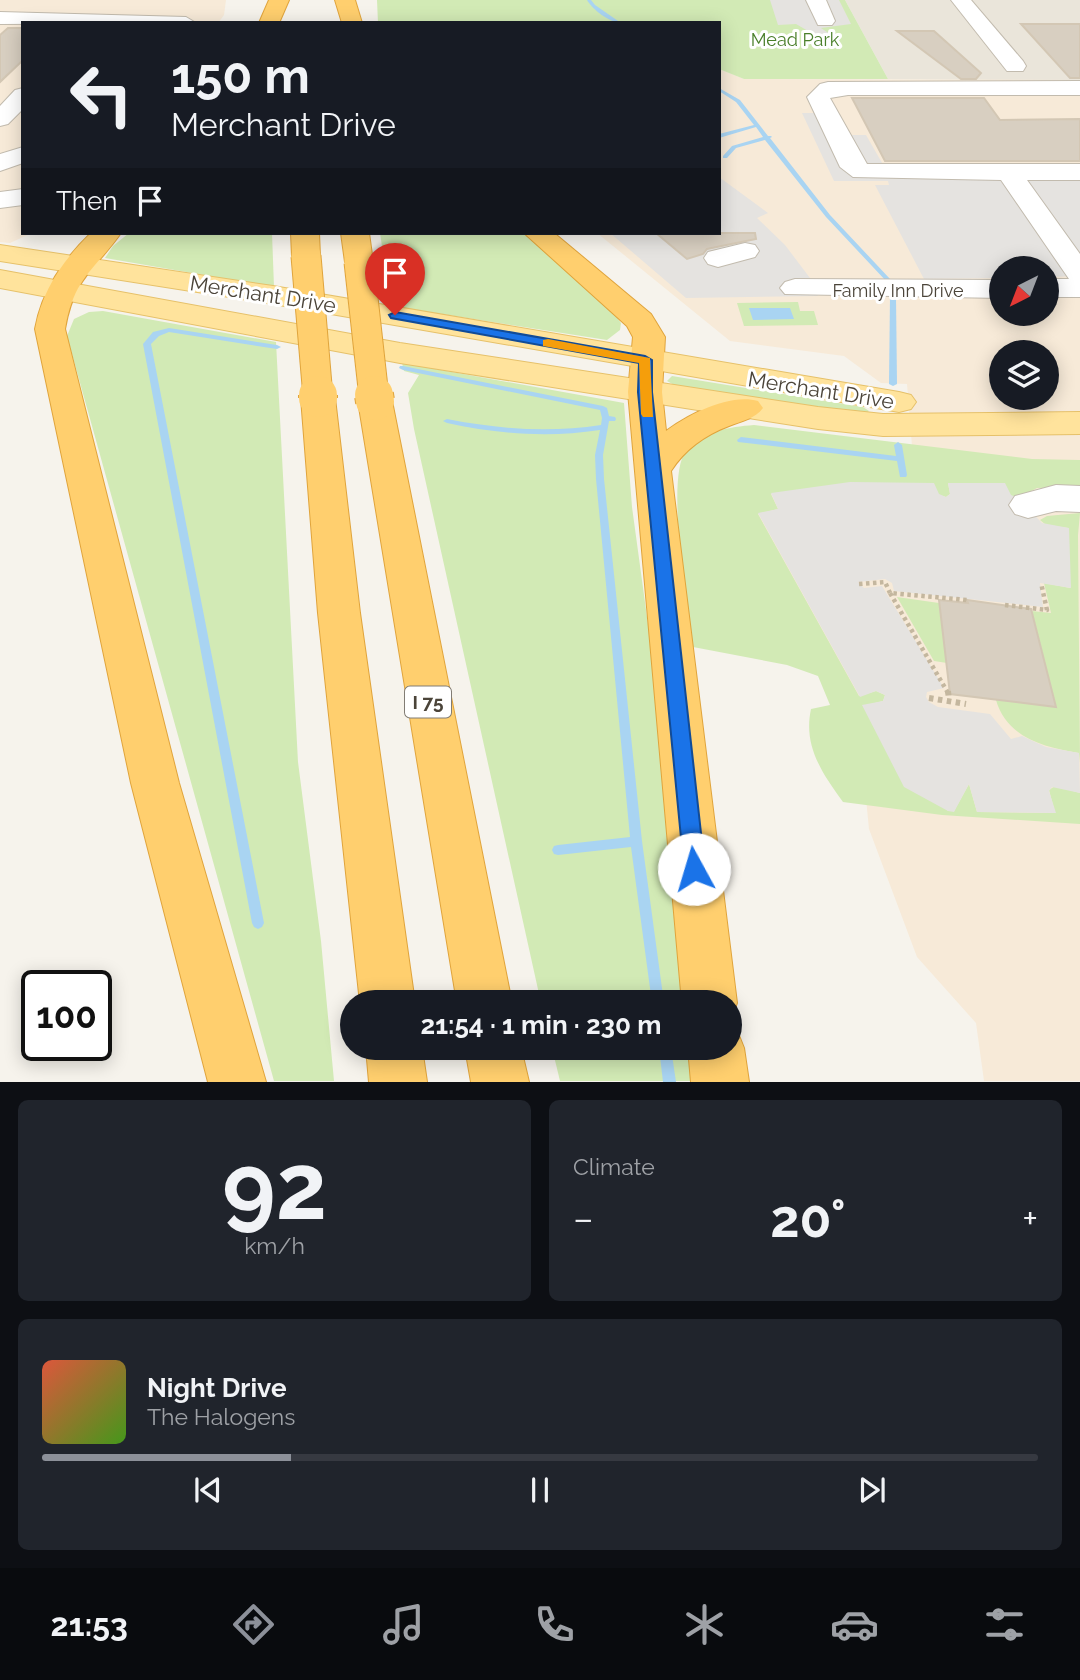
<!DOCTYPE html>
<html lang="en">
<head>
<meta charset="utf-8">
<style>
  :root { --surface:#171b24; --page:#20242c; --text:#f1f3f6; --muted:#9ea1a6; --line:#363941; --accent:#8c9099 }
  body { margin:0; font-family:Raleway,sans-serif; background:var(--page); color:var(--text); height:100vh; display:flex; flex-direction:column; font-size:26px; white-space:nowrap }
  * { box-sizing:border-box; margin:0 }
  p { font-size:23px; color:var(--muted) }
  .icon { flex:none; width:38px; height:38px; fill:none; stroke:currentColor; stroke-width:2; stroke-linecap:round; stroke-linejoin:round }
  .map { position:relative; height:1082px; overflow:hidden }
  .panel { display:flex; flex-direction:column; gap:18px; padding:18px; background:#0d0f14; flex:1 }
  .panel>* { flex:none }
  .hud { position:absolute; left:21px; top:21px; width:700px; height:214px; border-radius:0px; box-shadow:0 4px 18px #0003; background:#171b24; color:var(--text); overflow:hidden }
  .needle { width:46px; rotate:222deg }
  .controls { position:absolute; left:989px; top:256px; display:grid; gap:14px }
  .controls a { display:grid; place-items:center; width:70px; height:70px; border-radius:50%; background:var(--surface); box-shadow:0 4px 18px #0003; font-size:35px }
  .speed { position:absolute; left:21px; top:970px; display:flex; gap:14px; font-size:35px; font-weight:700; text-align:center }
  .speed>* { display:grid; place-content:center; width:91px; height:91px; border-radius:50%; background:var(--surface); box-shadow:0 4px 18px #0003; line-height:1 }
  .speed .limit { border:4px solid #111; border-radius:10px; background:#fff; color:#111 }
  .pin { position:absolute; display:grid; place-items:center; width:60px; height:60px; color:#fff; margin:-72px -30px; border-radius:50% 50% 50% 0; rotate:-45deg; box-shadow:0 0 7px #0007 }
  .pin .icon { rotate:45deg }
  .me { position:absolute; width:77px; margin:-38px; rotate:354deg; stroke-linejoin:round; filter:drop-shadow(0 0 5px #0008) }
  .turn { display:flex; align-items:center; gap:24px; height:147px; padding:0 35px; font-size:32px }
  .turn .icon { width:91px; height:91px; stroke-width:2.5 }
  .turn b { display:block; font-size:49px; line-height:60px }
  .then { display:flex; align-items:center; height:66px; padding:0 35px; background:#0003; gap:14px; font-size:26px }
  .big { font-size:52px; font-weight:700; line-height:1.1 }
  .panel .card { flex:1; display:flex; flex-direction:column; justify-content:center; gap:10px; min-width:0; padding:0 24px; border-radius:10px; background:var(--page) }
  .panel .dial { align-items:center; gap:0 }
  .dial b { font-size:91px; line-height:1 }
  .song { display:flex; align-items:center; gap:21px }
  .cover { width:84px; height:84px; border-radius:10px; background:linear-gradient(135deg,hsl(10 70% 55%),hsl(100 70% 35%)) }
  .played { height:7px; border-radius:4px; background:linear-gradient(90deg,var(--accent) 25%,var(--line) 25%) }
  .keys { display:flex; justify-content:space-around; direction:ltr }
  .heat { display:flex; justify-content:space-between; align-items:center; font-size:38px; direction:ltr }
  .panel .tiles { flex:1; display:grid; gap:18px; grid-template-columns:1fr 1fr }
  .card:last-child { grid-column:span 2 }
  .trip { position:absolute; left:340px; top:990px; width:402px; height:70px; border-radius:35px; background:var(--surface); box-shadow:0 4px 18px #0003; font-weight:700; line-height:70px; text-align:center }
  .dock { display:flex; height:112px; justify-content:space-around; align-items:center; background:#090b0e; color:var(--muted) }
  .dock .icon { width:49px; height:49px }
  .dock .current { color:var(--accent) }
  .dock b { font-size:32px; color:var(--text) }
  .map>svg:first-child { display:block }
  .residential { fill:#eae5da }
  .commercial { fill:#f7ead8; fill-rule:evenodd }
  .green { fill:#d2eab5 }
  .parking { fill:#e5e3e0 }
  .water { fill:#a9d4f2 }
  .lines { fill:none; stroke-linecap:round; stroke-linejoin:round }
  .stream { fill:#a9d4f2; fill-rule:evenodd }
  .building { fill:#d8cfc1; stroke:#d3c7b4; stroke-width:2 }
  .minor-casing { stroke:#c2bbae; stroke-width:2 }
  .major-casing { stroke:#e6c16a; stroke-width:2 }
  .highway-casing { stroke:#e0a43c; stroke-width:2 }
  .path-far1 { stroke:#c4b79f; stroke-width:4.5; stroke-dasharray:3.5 3.5; stroke-linecap:butt }
  .path { stroke:#c4b79f; stroke-width:6; stroke-dasharray:4.5 4.5; stroke-linecap:butt }
  .minor { fill:#fff; fill-rule:evenodd }
  .major { fill:#ffe39c; fill-rule:evenodd }
  .highway { fill:#ffcf6e; fill-rule:evenodd }
  .highway-bridge-far1-casing { stroke:#e0a43c; stroke-width:31; stroke-linecap:butt }
  .highway-bridge-casing { stroke:#e0a43c; stroke-width:40; stroke-linecap:butt }
  .highway-bridge-far1 { stroke:#ffcf6e; stroke-width:29 }
  .highway-bridge { stroke:#ffcf6e; stroke-width:38 }
  .route { fill:#1a73e8; stroke:#114b97; stroke-width:2 }
  .slow { fill:#f59e0b }
  .labels { text-anchor:middle; dominant-baseline:central; stroke-width:6; stroke-linejoin:round; paint-order:stroke }
  .far-park-label { font-size:18px; fill:#4a7f2a; stroke:#fff }
  .far-street-label { font-size:18px; fill:#4b4439; stroke:#fff }
  .shield { fill:#fff; stroke:#817c74; stroke-width:2 }
  .shield-label { font-size:19px; font-weight:bold; fill:#4b4439 }
  .street-label { font-size:21px; fill:#4b4439; stroke:#fff }
</style>
</head>
<body>
<div class="map">
<svg width="1080" height="1082" viewBox="0 0 1080 1082">
  <rect width="100%" height="100%" fill="#f6f3ec"/>
  <polygon class="residential" points="845,0 1080,0 1080,81 888,79"/>
  <g class="commercial">
    <polygon points="0,0 226,0 224,15 218,23 23,23 23,233 32,233 10,243 0,242"/>
    <path d="M719,69L744,79L1080,80V1081H984L976,1023L917,957L869,829L862,758L735,487L912,446L907,384L881,383L844,356L730,341L597,233H719ZM1001,268H1046V313H1001ZM1001,352H1046V397H1001Z"/>
  </g>
  <g class="green">
    <polygon points="377,0 845,0 888,79 744,79 719,69 719,23 378,23"/>
    <polygon points="129,233 272,233 274,287 105,258 113,246"/>
    <polygon points="380,233 523,233 608,306 621,323 620,330 607,340 391,306"/>
    <polygon points="798,302 800,311 814,311 818,325 744,326 737,303"/>
    <polygon points="103,311 276,342 298,762 321,941 334,1081 274,1081 67,336 74,319 89,312"/>
    <polygon points="402,363 624,403 632,507 650,639 687,1003 541,1003 414,429 408,393 419,375 404,371"/>
    <polygon points="672,376 863,407 869,411 865,414 676,386 667,381"/>
    <path d="M754,425L1032,459L1080,460V487L1037,488L1018,498L948,483L950,494L946,497L939,495L771,494L778,509L758,514L859,696L876,691L885,695L883,701L863,706L948,811H954L969,784L977,812L1055,813L1049,790L1055,786L1080,793V824L942,815L843,802C822,773 803,746 811,709L830,705L818,676L787,665L693,647C688,610 665,477 686,451C703,431 729,427 754,425Z"/>
    <path d="M1080,513L1078,535L1080,763L1079,753C1044,747 1007,738 996,700L1056,706L1032,611L1051,613L1044,583L1070,588L1068,528L1046,525L1040,520L1047,516Z"/>
    <polygon points="897,597 939,603 947,663 934,661"/>
    <polygon points="552,1048 692,1048 695,1081 560,1081"/>
  </g>
  <g class="parking">
    <polygon points="770,0 839,0 851,24 821,28 836,38 827,42 796,24 778,25"/>
    <polygon points="802,113 816,113 827,135 866,135 885,168 1080,165 1080,276 1047,277 1046,268 1001,268 1001,278 924,279 875,185 889,185 888,181 834,181"/>
    <polygon points="719,177 768,213 757,218 785,245 810,278 818,296 686,298 610,233 719,233"/>
    <polygon points="850,482 934,483 939,494 946,497 950,494 948,483 1005,483 1011,495 1018,498 1042,523 1069,528 1071,588 1040,583 1043,607 894,591 892,583 885,579 858,582 864,588 882,586 944,688 927,692 926,697 929,702 938,707 990,714 1011,739 1022,736 1046,747 1079,753 1080,793 1052,787 1049,791 1056,813 977,812 969,784 954,812 948,811 904,787 862,705 883,701 885,695 876,691 860,697 758,513 778,509 771,493"/>
  </g>
  <polygon class="water" points="749,308 790,308 794,319 753,320"/>
  <g class="lines">
    <g class="stream">
      <path d="M587,0H591L595,5L621,23C609,22 593,10 587,0Z"/>
      <polygon points="719,88 740,100 768,136 771,136 772,137 770,138 830,215 891,280 891,282 887,282 826,217 765,140 736,148 727,158 723,158 723,156 732,146 763,137 756,127 719,138 719,134 754,125 736,102 719,91"/>
      <polygon points="893,294 896,296 897,384 893,386 889,384 890,296"/>
      <polygon points="169,328 277,345 281,347 277,349 169,332 159,336 151,344 264,923 262,927 258,929 254,927 252,923 143,344 153,332"/>
      <path d="M400,366H403L603,406L607,408L609,416L615,417L616,419L615,421H609L603,455L604,479L642,841L664,1003H652L631,847L558,855L554,854L552,850L554,846L558,845L630,837L596,479L595,455L600,430C548,438 498,434 447,423L443,421L447,419C498,429 549,433 601,425L602,418L600,410L403,370L399,368Z"/>
      <polygon points="741,437 896,456 894,445 898,442 902,445 907,475 906,477 900,477 897,461 738,442 737,440"/>
      <polygon points="659,1048 671,1048 676,1082 663,1082"/>
    </g>
  </g>
  <g class="building">
    <polygon points="1021,24 1080,24 1080,78 1070,78"/>
    <polygon points="8,28 23,28 23,60 0,82 0,35"/>
    <polygon points="897,31 934,31 981,73 976,79 961,79"/>
    <polygon points="852,98 984,98 1000,120 1080,119 1080,161 885,161"/>
    <polygon points="656,233 755,233 756,239 707,249 703,254 687,259"/>
    <polygon points="939,600 968,603 967,600 1031,609 1056,707 950,694"/>
  </g>
  <g class="lines">
    <defs>
      <g id="minor">
        <polygon points="806,0 826,0 835,21 832,25 818,25"/>
        <polygon points="951,0 971,0 1023,61 1026,66 1023,71 1007,71"/>
        <polygon points="0,12 186,17 196,23 0,24"/>
        <polygon points="1080,81 1080,95 848,95 830,98 867,164 1080,164 1080,180 1027,180 1080,254 1080,297 1046,297 1046,279 1069,279 1001,180 853,177 840,167 807,97 820,84 828,82"/>
        <polygon points="23,88 23,109 8,124 0,126 0,106 15,90"/>
        <polygon points="23,147 23,163 0,171 0,154"/>
        <polygon points="23,189 23,205 0,208 0,192"/>
        <polygon points="745,243 755,245 759,251 755,257 718,267 708,264 704,258 708,252"/>
        <polygon points="795,279 1001,280 1001,298 785,294 780,288 785,282"/>
        <polygon points="1056,485 1080,486 1080,512 1056,511 1028,518 1015,514 1009,505 1015,496"/>
      </g>
      <g id="major">
        <polygon points="0,245 273,286 899,392 911,395 916,402 911,409 899,412 273,304 0,261"/>
        <polygon points="0,270 400,343 818,407 883,414 1080,412 1080,434 883,436 818,429 400,363 0,288"/>
      </g>
      <g id="highway">
        <polygon points="269,0 289,0 279,23 259,23"/>
        <polygon points="335,0 355,0 362,23 342,23"/>
        <path d="M91,233H121C94,271 74,277 65,329L179,783L266,1082H208L131,783L35,329C42,290 63,260 91,233Z"/>
        <polygon points="291,233 319,233 320,256 316,262 306,265 296,262 292,256"/>
        <polygon points="341,233 369,233 373,262 369,268 359,271 349,268 345,262"/>
        <path d="M524,233H554L651,314L665,337L662,392L666,431C689,414 730,393 758,401L763,408C755,419 741,421 729,426C705,435 685,449 671,471L737,1003L730,1022V1003H682L628,392L633,337L627,326Z"/>
        <polygon points="318,388 330,391 335,398 360,613 415,1003 360,1003 318,613 301,398 306,391"/>
        <polygon points="375,391 387,394 392,401 512,1003 457,1003 358,401 363,394"/>
        <polygon points="730,1025 736,1028 744,1048 749,1082 691,1082 688,1048 730,1048"/>
        <polygon points="366,1048 422,1048 427,1082 369,1082"/>
        <polygon points="465,1048 521,1048 529,1082 471,1082"/>
      </g>
    </defs>
    <use href="#minor" class="minor-casing"/>
    <use href="#major" class="major-casing"/>
    <use href="#highway" class="highway-casing"/>
    <g class="path-far1">
      <polyline points="859,584 885,582 890,593"/>
      <polyline points="1005,605 1047,610 1041,583"/>
      <polyline points="948,693 890,593 967,600"/>
    </g>
    <g class="path">
      <polyline points="948,691 949,700"/>
      <polyline points="929,698 966,704"/>
    </g>
    <use href="#minor" class="minor"/>
    <use href="#major" class="major"/>
    <use href="#highway" class="highway"/>
    <defs>
      <g id="highway-bridge-far1">
        <polyline points="306,256 318,397"/>
        <polyline points="359,262 374,397"/>
      </g>
      <g id="highway-bridge">
        <polyline points="318,395 318,398"/>
        <polyline points="374,395 375,401"/>
      </g>
    </defs>
    <use href="#highway-bridge-far1" class="highway-bridge-far1-casing"/>
    <use href="#highway-bridge" class="highway-bridge-casing"/>
    <use href="#highway-bridge-far1" class="highway-bridge-far1"/>
    <use href="#highway-bridge" class="highway-bridge"/>
  </g>
  <polygon class="route" points="395,312 645,356 652,360 652,392 705,869 702,876 694,879 687,876 684,869 638,392 639,363 391,318 389,315"/>
  <polygon class="slow" points="548,339 650,358 653,417 643,417 641,414 639,363 543,346 543,340"/>
  <g class="labels">
    <g class="far-park-label">
      <text x="795" y="39">Mead Park</text>
    </g>
    <g class="far-street-label">
      <text x="898" y="290">Family Inn Drive</text>
    </g>
    <rect class="shield" x="405" y="686.5" width="46" height="31" rx="5"/>
    <g class="shield-label">
      <text x="428" y="702">I 75</text>
    </g>
    <g class="street-label">
      <text transform="translate(263 294) rotate(9)">Merchant Drive</text>
      <text transform="translate(821 390) rotate(9)">Merchant Drive</text>
    </g>
  </g>
</svg>
<div class="controls">
<a><svg class="needle" viewBox="-14 -14 28 28"><path d="M0-13l5 13h-10z" fill="#e53935"/><path d="M0 13l5-13h-10z" fill="#9ea1a6"/></svg></a>
<a><svg class="icon" aria-label="layers" viewBox="0 0 24 24"><path d="M12 4l9 5-9 5-9-5zM3 14l9 5 9-5"/></svg></a>
</div>
<div class="speed"><div class="limit">100</div></div>
<div class="pin" style="left:395px;top:315px;background:#d93025"><svg class="icon" aria-label="arrive" viewBox="0 0 24 24"><path d="M6 21V4h12l-3 4 3 4H6"/></svg></div>
<svg class="me" style="left:694px;top:869px" viewBox="-20 -20 40 40"><circle r="19" fill="#fff"/><path d="M0-13L10 11 0 6-10 11z" fill="#1a73e8"/></svg>
<div class="trip">21:54 · 1 min · 230 m</div>
<div class="hud">
<div class="turn"><svg class="icon" aria-label="left" viewBox="0 0 24 24"><path d="M17 20v-9H6M10 6l-5 5 5 5"/></svg><div><b>150 m</b>Merchant Drive</div></div>
<div class="then">Then<svg class="icon" aria-label="arrive" viewBox="0 0 24 24"><path d="M6 21V4h12l-3 4 3 4H6"/></svg></div>
</div>
</div>
<section class="panel">
<div class="tiles">
<div class="card dial"><b>92</b><p>km/h</p></div>
<div class="card"><p>Climate</p>
<div class="heat"><a>−</a><b class="big">20°</b><a>+</a></div>
</div>
<div class="card">
<div class="song"><i class="cover"></i><div><b>Night Drive</b><p>The Halogens</p></div></div>
<div class="played"></div>
<div class="keys"><svg class="icon" aria-label="previous" viewBox="0 0 24 24"><path d="M18 5L8 12l10 7zM5 5v14"/></svg><svg class="icon" aria-label="pause" viewBox="0 0 24 24"><path d="M8 5v14M16 5v14"/></svg><svg class="icon" aria-label="next" viewBox="0 0 24 24"><path d="M6 5l10 7-10 7zM19 5v14"/></svg></div>
</div>
</div>
</section>
<nav class="dock">
<b>21:53</b>
<svg class="icon current" aria-label="directions" viewBox="0 0 24 24"><path d="M12 3l9 9-9 9-9-9zM9 14v-3h6M13 9l2 2-2 2"/></svg>
<svg class="icon" aria-label="music" viewBox="0 0 24 24"><path d="M9 18V5l10-2v13"/><circle cx="6" cy="18" r="3"/><circle cx="16" cy="16" r="3"/></svg>
<svg class="icon" aria-label="phone" viewBox="0 0 24 24"><path d="M5 4h4l2 5-3 2q2 4 5 5l2-3 5 2v4C11 20 4 13 5 4z"/></svg>
<svg class="icon" aria-label="climate" viewBox="0 0 24 24"><path d="M12 3v18M4 7l16 10M4 17L20 7"/></svg>
<svg class="icon" aria-label="car" viewBox="0 0 24 24"><path d="M5 17H2v-5l4-1 3-4h7l3 4 3 1v5h-3M9 17h6M6 11h13"/><circle cx="7" cy="17" r="2"/><circle cx="17" cy="17" r="2"/></svg>
<svg class="icon" aria-label="filters" viewBox="0 0 24 24"><path d="M4 7h16M4 17h16"/><circle cx="9" cy="7" r="2"/><circle cx="15" cy="17" r="2"/></svg>
</nav>
</body>
</html>
